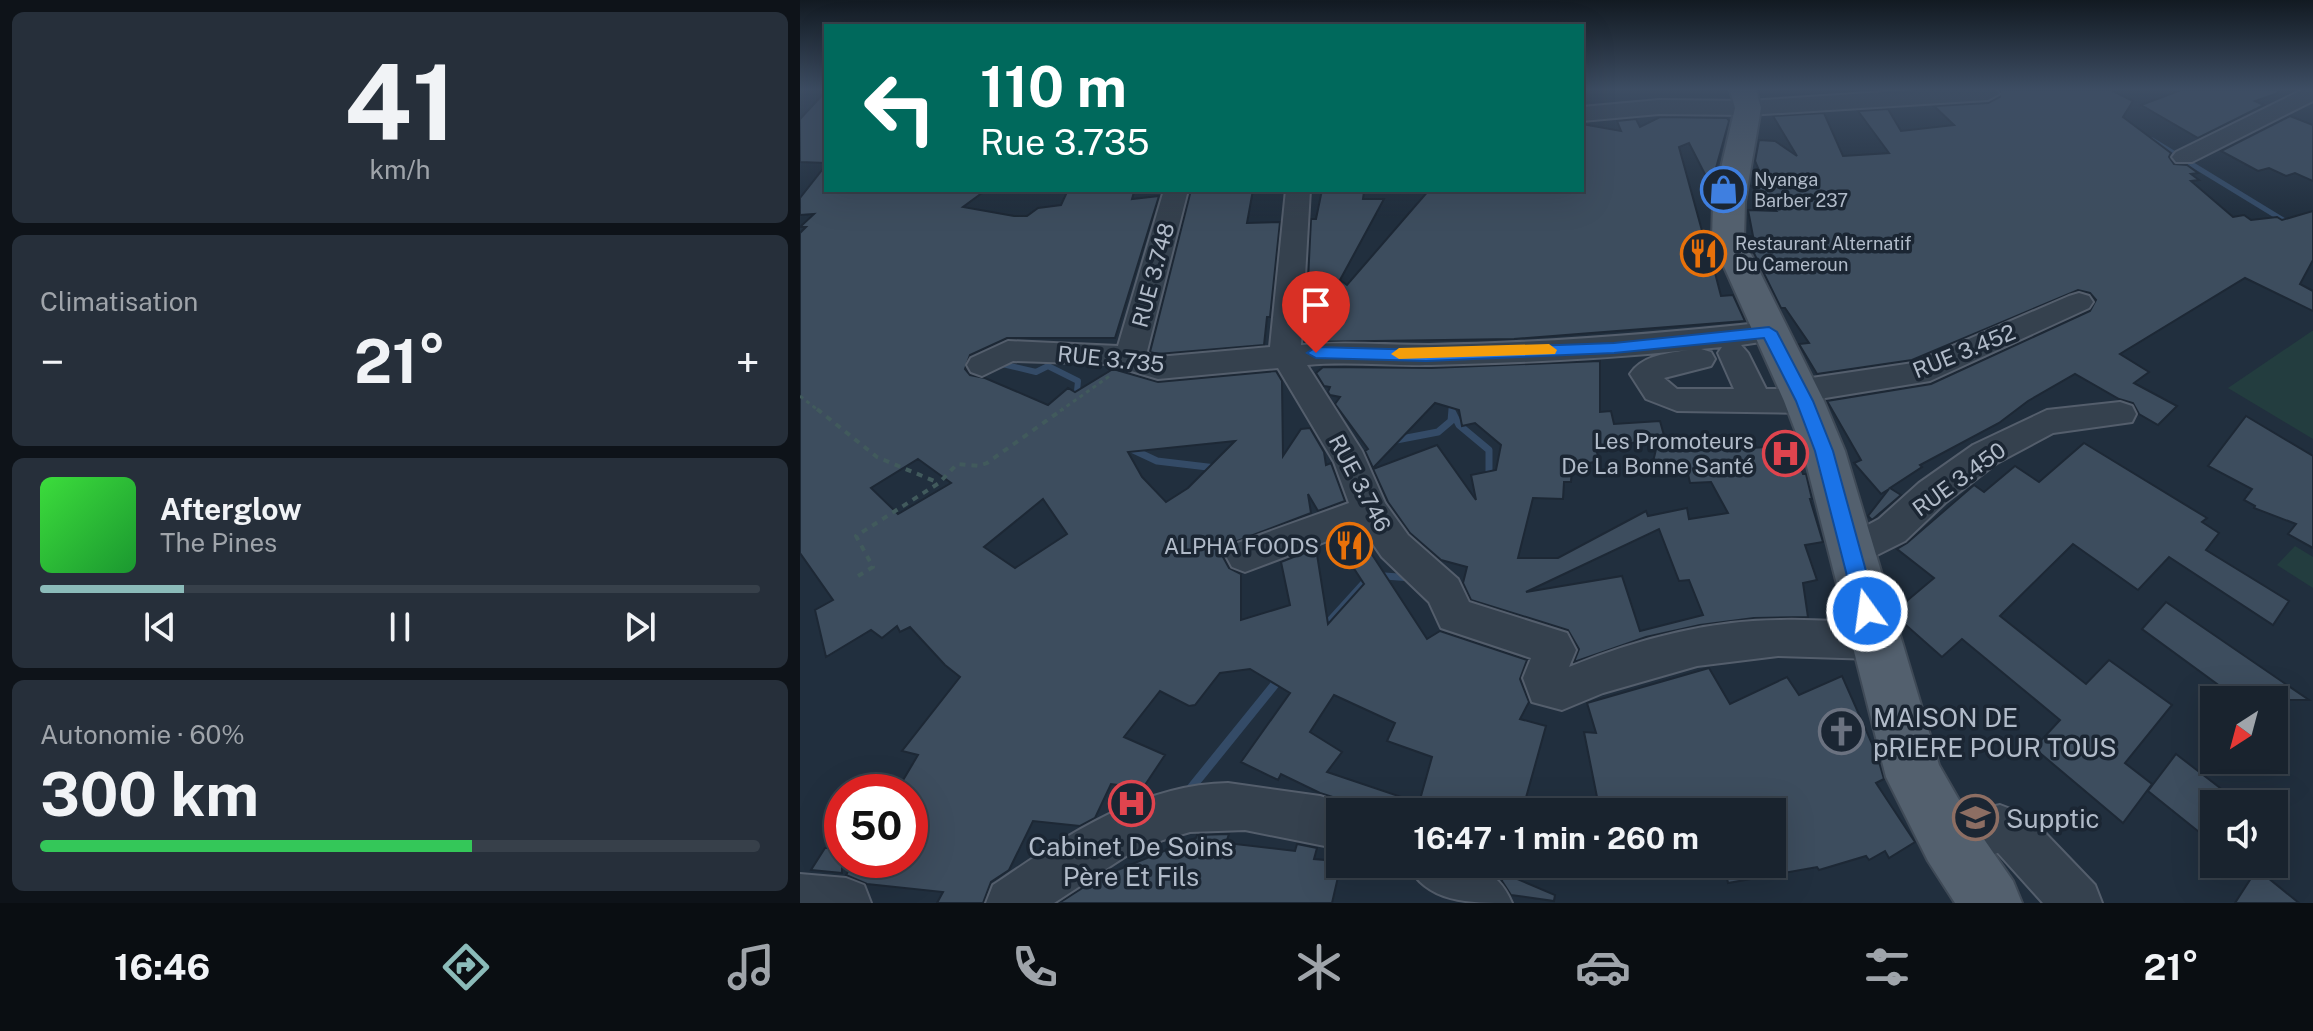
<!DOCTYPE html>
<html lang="fr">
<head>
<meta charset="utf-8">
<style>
  :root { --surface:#19232e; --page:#262f3a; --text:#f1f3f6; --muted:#9fa4aa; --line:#37404a; --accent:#8bbbb9 }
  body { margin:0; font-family:"Public Sans",sans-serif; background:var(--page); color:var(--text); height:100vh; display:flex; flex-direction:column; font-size:30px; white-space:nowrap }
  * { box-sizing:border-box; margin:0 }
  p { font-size:26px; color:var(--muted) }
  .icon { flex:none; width:44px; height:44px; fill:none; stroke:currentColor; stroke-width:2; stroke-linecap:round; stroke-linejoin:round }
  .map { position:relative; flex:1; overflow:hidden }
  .panel { display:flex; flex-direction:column; gap:12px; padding:12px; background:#0e1319; width:800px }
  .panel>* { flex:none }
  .guide { position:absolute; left:24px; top:24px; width:760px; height:168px; border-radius:0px; box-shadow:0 8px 32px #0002,0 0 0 2px var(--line); background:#00695c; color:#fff; overflow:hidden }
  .needle { width:52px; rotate:216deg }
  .buttons { position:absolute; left:1400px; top:686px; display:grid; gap:16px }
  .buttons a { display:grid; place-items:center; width:88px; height:88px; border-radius:0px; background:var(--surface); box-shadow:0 8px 32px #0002,0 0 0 2px var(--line); font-size:40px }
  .speed { position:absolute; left:24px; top:774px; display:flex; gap:16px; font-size:40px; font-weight:700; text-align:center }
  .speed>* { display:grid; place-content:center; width:104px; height:104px; border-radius:50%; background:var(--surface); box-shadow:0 8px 32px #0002,0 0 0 2px var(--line); line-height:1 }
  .speed .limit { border:12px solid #d22; background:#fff; color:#111 }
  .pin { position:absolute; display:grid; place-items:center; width:68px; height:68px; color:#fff; margin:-82px -34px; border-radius:50% 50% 50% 0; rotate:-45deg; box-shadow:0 0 8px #0007 }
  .pin .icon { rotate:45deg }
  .me { position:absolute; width:88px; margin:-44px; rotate:346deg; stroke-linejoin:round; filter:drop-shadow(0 0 6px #0008) }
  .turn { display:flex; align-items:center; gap:28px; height:168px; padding:0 24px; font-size:36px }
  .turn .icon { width:104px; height:104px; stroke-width:2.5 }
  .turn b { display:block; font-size:56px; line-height:68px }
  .big { font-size:60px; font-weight:700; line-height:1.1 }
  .panel .widget { flex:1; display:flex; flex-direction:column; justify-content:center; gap:12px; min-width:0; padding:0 28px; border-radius:12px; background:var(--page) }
  .panel .dial { align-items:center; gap:0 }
  .dial b { font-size:104px; line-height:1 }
  .song { display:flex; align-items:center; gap:24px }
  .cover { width:96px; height:96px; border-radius:12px; background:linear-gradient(135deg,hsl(120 70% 55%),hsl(130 70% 35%)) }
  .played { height:8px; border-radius:4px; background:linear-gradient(90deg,var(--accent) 20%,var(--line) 20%) }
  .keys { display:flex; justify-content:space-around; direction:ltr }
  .heat { display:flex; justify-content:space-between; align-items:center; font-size:44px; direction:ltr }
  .charge { height:12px; border-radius:6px; background:linear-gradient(90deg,#34c759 60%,var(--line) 0) }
  .trip { position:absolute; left:526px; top:798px; width:460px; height:80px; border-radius:0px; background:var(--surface); box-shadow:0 8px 32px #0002,0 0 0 2px var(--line); font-weight:700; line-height:80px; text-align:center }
  .tabs { display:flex; height:128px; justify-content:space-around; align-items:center; background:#0a0e12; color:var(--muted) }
  .tabs .icon { width:56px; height:56px }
  .tabs .active { color:var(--accent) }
  .tabs b { font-size:36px; color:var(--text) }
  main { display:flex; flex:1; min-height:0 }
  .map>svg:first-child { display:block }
  .green { fill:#233d3f }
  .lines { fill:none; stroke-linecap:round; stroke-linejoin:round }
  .stream-far3 { stroke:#344b67; stroke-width:5 }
  .stream-far2 { stroke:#344b67; stroke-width:6 }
  .stream-far1 { stroke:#344b67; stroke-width:7 }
  .stream { stroke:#344b67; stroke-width:9 }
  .building { fill:#3d4d5e; stroke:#1d2835; stroke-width:2; fill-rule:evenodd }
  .minor-casing { stroke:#545e6c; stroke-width:4 }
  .major-casing { stroke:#3f4a57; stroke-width:4 }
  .path-far1 { stroke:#415a5c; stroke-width:3; stroke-dasharray:4 4; stroke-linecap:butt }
  .path { stroke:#415a5c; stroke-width:4; stroke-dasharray:6 6; stroke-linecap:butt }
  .minor { fill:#35414e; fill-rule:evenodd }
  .major { fill:#53606e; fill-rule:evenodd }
  .route { fill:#1a73e8; stroke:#114b97; stroke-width:2 }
  .slow { fill:#f59e0b }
  .labels { text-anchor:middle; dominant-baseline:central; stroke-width:7; stroke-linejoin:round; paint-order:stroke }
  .far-poi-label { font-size:18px; fill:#b1bbc9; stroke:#1b2633; text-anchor:start }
  .street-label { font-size:22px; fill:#b1bbc9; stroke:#1b2633 }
  .poi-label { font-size:22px; fill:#b1bbc9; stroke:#1b2633; text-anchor:end }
  .near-poi-label { font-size:26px; fill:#b1bbc9; stroke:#1b2633; text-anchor:start }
</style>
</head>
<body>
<main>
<section class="panel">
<div class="widget dial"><b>41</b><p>km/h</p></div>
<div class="widget"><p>Climatisation</p>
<div class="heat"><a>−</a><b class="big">21°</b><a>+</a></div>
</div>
<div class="widget">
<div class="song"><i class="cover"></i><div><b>Afterglow</b><p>The Pines</p></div></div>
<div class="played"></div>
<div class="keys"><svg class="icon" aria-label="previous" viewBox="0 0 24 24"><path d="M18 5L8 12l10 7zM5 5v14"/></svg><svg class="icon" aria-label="pause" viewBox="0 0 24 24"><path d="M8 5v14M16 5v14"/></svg><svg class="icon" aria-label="next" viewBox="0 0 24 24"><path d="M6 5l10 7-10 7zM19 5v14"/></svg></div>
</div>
<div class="widget"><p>Autonomie · 60%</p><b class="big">300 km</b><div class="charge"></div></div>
</section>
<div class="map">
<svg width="1513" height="903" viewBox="0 0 1513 903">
  <rect width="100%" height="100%" fill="#212f3e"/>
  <g class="green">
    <polygon points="1512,331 1513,331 1513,439 1428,388"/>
    <polygon points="1495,546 1513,557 1513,588 1477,565"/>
  </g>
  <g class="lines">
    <polyline class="stream-far3" points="1352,140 1488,223"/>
    <g class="stream-far2">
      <polyline points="198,363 236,372 248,366 278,381 277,391 272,396"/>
      <polyline points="652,411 653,402"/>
    </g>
    <g class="stream-far1">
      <polyline points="653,413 659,425 689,450 689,471"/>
      <polyline points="591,441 638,432 651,421 652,409"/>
      <polyline points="325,446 357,461 416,468"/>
      <polyline points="522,629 571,575 612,578"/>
    </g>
    <g class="stream">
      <polyline points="387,793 480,678"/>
      <polyline points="372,857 373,830"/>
    </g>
  </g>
  <g class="building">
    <polygon points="1200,90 1311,90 1333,101 1323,117 1371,153 1369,157 1374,164 1387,165 1398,173 1391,174 1399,180 1391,181 1433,217 1444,215 1451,220 1477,217 1482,220 1513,211 1513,260 1500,284 1513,291 1513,311 1445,278 1320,354 1349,372 1334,383 1377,406 1358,425 1339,414 1333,403 1319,399 1275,374 1228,401 1199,423 1120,465 1122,467 1090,488 1101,495 1072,520 1068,516 1089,489 1081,494 1054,463 1061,460 1027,401 1131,384 1290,311 1296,300 1290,293 1278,290 1112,360 1017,374 999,344 1009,343 985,308 981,308 947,239 947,236 953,236 948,210 976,211 951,186 966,187 955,161 959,140 975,141 997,156 973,116 1024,113 1043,156 1089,153 1058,111 1088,109 1101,131 1154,125 1134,106 1188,103 1200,97"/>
    <polygon points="1381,90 1477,90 1478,93 1455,101 1464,105 1398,138 1341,105"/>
    <polygon points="26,91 26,163 0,162 0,119"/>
    <polygon points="1490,116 1513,125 1513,181 1495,173 1486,176 1469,168 1458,171 1421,151"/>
    <polygon points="860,117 927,118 929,121 911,186 889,143 879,147 904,238 900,270 914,269 921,296 933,295 945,321 714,339 505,342 511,219 516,219 522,190 561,190 564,192 563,199 584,199 540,280 547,285 629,190 782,190 782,124 821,131 817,121 836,119 840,127"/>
    <path d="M26,165V191L186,190L163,207L214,216H227L238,208L261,205L267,192L318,190L316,193L334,192L332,199L359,196L315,338H207L170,355L165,369L170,375L185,378L248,405L268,388L275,392L313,369L358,382L476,371L482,381L483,456L501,429L510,428L524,452L526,465L531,463L545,501L518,511L508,494L511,513L429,544L423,557L429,568L441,574V620L490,605L481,562L516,548L528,624L564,584L536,541L558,533L627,639L640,631L727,660L720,679L729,702L720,719L746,726L722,812H561L558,805L520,793L481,774L478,780L441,762L490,693L450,669L420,673L395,705L389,706L360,691L324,737L365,755L343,788L311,784L295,818L280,826L233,821L209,870L191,882L183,903H137L143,892L67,884L46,875L55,860H110V792H96L118,755L102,751L160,677L145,665L110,627L100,632L97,626L82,638L71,630L26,657L15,610L33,600L0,553V233L6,227H0L14,214L0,215V198ZM435,441L388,488L366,502L342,477L328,452ZM118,459L151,483L98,514L71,488ZM243,499L267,534L215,568L184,547ZM534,695L595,723L587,741L632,757L619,803L527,772L542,752L510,732Z"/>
    <polygon points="391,190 453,190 447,223 480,222 470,317 467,317 464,345 358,354 350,352"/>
    <path d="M800,361V412L811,411L814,424L860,421L865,439L795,447L800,461L772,466L771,482H764L763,499L733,498L718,558H758L846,511L848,516L887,508L889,519L928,513L911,482L890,483L887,469L853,462L857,445L885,451L989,446L991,452L995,451L1003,474H1006L1012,499H1010L1023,542L1005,545L1017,580L1003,583L1008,617L954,618L900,625L846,637L774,662L779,649L768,630L671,600L663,583L667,567L641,560L610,533L588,502L573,469L637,445L676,500L671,475L696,470L701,445L675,423L662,426L659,410L635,403L573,468L565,451L568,449L535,404L540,397L530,395L528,392L530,387L524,386L516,373L523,367L631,368ZM859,529L879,581L889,580L903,615L840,631L822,576L726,592Z"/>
    <polygon points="1446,416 1513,456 1513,548 1488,534 1496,524 1454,508 1455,506 1444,500 1452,489 1408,466"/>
    <polygon points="1284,443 1407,518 1402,522 1419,533 1406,550 1489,601 1473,625 1369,557 1338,590 1273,544 1200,616 1286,684 1309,660 1372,705 1325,763 1352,784 1323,823 1234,748 1260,720 1162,639 1142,657 1099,619 1096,610 1134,578 1097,549 1107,543 1174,485 1184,492 1215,466 1239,482"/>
    <polygon points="1366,602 1509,700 1439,700 1342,629"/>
    <polygon points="909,668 930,704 987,677 999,695 1042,676 1077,755 1084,779 1076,783 1115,842 1089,858 1085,851 1069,860 1066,856 1019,870 1017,867 928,883 924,864 972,864 972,812 800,812 784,732 796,733 787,703"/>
    <polygon points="1376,754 1441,804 1414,804 1414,844 1348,791"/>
    <polygon points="429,834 426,843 495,851 497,844 517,848 514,859 538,861 541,864 532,903 259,903 298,878 396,838 397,835"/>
    <polygon points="25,848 42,848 42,873 11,870"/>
    <polygon points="1457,869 1499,903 1435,903"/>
    <polygon points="703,873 755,895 754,901 711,895 702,881"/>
  </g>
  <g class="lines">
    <defs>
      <g id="minor">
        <polygon points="1115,90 1196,90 1199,94 1188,100 948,115 859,114 782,121 782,107 859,100 948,101"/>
        <polygon points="1502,90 1513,90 1513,101 1392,162 1376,162 1372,157 1376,152"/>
        <path d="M364,190H388L347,351L348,354L358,357L470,347L486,190H510L501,345C544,341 585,345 629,345C743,343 856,334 969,322L980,325L984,332L980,339L941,345L948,353L966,389H983L987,383L998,380L1113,363L1269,296L1279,293L1289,296L1293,302L1289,308L1130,381L1019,399L1015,409L1004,413L877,411L846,399L830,374C842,355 869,353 889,350C803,359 717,363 631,365C589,366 549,361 507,365L562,451L585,503L608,535L658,579L669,602L767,633L776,650L769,667C835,640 910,620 981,620C1012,619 1043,622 1074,623L1088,628L1094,641L1088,654L1074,659L978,656L897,666L803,693L762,710L732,702L723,678L731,658L641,628L629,602L582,557L562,528L445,572L432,567L426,556L432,545L549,503L534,462L478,368L358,379L308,364L213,361L182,376L171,372L167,365L171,358L208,341L318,346ZM922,347L918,353L934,389H877L864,378L911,366L915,359L911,352L901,349Z"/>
        <polygon points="1320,402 1332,406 1336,414 1332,422 1253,433 1197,463 1145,503 1105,541 1051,568 1038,563 1032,552 1038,541 1079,519 1119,483 1173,445 1247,410"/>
        <path d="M428,783L520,796L557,808L558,812H540V849L445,830L390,832L363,840L326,856L254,903H186L193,885C263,838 340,784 428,783Z"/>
        <polygon points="1200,805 1229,816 1295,885 1302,903 1243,903 1198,853 1149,864 1132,857 1125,840 1132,823 1149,816"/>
        <path d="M607,864C650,864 692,855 712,903C668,903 627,903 607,864Z"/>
        <polygon points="0,874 46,878 64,885 71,903 0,903"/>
      </g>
      <polygon id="major" points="930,90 956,90 961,108 945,202 944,240 1024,401 1045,451 1139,765 1170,819 1213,881 1222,903 1155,903 1128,861 1086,777 1003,451 984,401 912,240 913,202 935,108"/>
    </defs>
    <use href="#minor" class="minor-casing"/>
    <use href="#major" class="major-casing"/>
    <g class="path-far1">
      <polyline points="0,396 19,411"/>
      <polyline points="260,411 311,375"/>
    </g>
    <g class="path">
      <polyline points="17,409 77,457 139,483"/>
      <polyline points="58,576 73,567 56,536 139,483 157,464 179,466 187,463 263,409"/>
    </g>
    <use href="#minor" class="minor"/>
    <use href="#major" class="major"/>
  </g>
  <linearGradient id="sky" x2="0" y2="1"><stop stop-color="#121a22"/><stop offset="0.41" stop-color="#3d4d63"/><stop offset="1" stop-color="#3d4d63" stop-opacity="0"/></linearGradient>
  <rect width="1513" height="217" fill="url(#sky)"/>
  <polygon class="route" points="969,327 977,332 1013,401 1033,451 1077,611 1074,618 1067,621 1059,618 1056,611 1015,451 996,401 964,338 814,353 626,361 516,358 507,353 516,347 626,350 814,343"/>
  <polygon class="slow" points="749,344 757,350 755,354 599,359 591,354 599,348"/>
  <defs>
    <symbol id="shop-ring" viewBox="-11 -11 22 22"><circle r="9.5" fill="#1b2633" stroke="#3f7fe0" stroke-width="1.5"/><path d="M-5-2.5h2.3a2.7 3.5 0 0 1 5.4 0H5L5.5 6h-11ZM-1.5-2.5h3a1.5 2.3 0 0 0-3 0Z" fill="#3f7fe0"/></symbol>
    <symbol id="restaurant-ring" viewBox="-11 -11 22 22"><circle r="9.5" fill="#1b2633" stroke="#e8710a" stroke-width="1.5"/><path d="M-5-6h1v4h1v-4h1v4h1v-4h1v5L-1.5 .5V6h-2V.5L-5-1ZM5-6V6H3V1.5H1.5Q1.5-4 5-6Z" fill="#e8710a"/></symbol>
    <symbol id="hospital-ring" viewBox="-11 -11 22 22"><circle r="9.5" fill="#1b2633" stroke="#e0444e" stroke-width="1.5"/><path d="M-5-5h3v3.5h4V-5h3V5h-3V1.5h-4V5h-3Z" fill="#e0444e"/></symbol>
    <symbol id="church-ring" viewBox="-11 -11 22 22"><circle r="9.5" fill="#1b2633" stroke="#6b7280" stroke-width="1.5"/><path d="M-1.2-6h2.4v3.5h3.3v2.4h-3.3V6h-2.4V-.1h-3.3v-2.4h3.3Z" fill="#6b7280"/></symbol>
    <symbol id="university-ring" viewBox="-11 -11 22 22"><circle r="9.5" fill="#1b2633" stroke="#8d6e63" stroke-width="1.5"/><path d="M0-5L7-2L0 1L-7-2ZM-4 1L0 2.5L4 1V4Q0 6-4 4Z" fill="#8d6e63"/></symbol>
  </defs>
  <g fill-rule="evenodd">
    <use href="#shop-ring" x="898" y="164" width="51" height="51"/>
    <use href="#restaurant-ring" x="878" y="228" width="51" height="51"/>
    <use href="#hospital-ring" x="960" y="428" width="51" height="51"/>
    <use href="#restaurant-ring" x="524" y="520" width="51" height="51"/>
    <use href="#church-ring" x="1016" y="706" width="51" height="51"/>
    <use href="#hospital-ring" x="306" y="778" width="51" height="51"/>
    <use href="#university-ring" x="1150" y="792" width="51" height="51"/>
  </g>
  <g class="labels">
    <g class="far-poi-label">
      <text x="954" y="179">Nyanga<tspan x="954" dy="21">Barber 237</tspan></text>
      <text x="935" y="243">Restaurant Alternatif<tspan x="935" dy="21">Du Cameroun</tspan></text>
    </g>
    <g class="street-label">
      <text transform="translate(353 275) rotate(-75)">RUE 3.748</text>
      <text transform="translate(1164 351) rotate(-22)">RUE 3.452</text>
      <text transform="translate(311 359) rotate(6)">RUE 3.735</text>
      <text transform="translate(1159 479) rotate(-36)">RUE 3.450</text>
      <text transform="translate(560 483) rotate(62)">RUE 3.746</text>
    </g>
    <g class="poi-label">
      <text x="954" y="441">Les Promoteurs<tspan x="954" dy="25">De La Bonne Santé</tspan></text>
      <text x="519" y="546">ALPHA FOODS</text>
    </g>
    <g class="near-poi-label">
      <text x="1073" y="717">MAISON DE<tspan x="1073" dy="30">pRIERE POUR TOUS</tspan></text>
      <text x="1206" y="818">Supptic</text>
      <text x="331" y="846" text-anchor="middle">Cabinet De Soins<tspan x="331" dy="30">Père Et Fils</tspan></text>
    </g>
  </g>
</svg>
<div class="buttons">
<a><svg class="needle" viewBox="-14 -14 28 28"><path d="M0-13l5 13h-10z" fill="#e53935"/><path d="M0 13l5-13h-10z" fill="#9fa4aa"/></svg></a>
<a><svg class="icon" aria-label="sound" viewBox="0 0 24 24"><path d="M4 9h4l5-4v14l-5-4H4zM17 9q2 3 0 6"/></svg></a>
</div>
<div class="speed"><div class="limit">50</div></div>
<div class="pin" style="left:516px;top:353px;background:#d93025"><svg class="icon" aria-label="arrive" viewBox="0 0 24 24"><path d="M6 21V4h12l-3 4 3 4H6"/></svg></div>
<svg class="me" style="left:1067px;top:611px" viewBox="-20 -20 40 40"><circle r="17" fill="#1a73e8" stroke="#fff" stroke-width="3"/><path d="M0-11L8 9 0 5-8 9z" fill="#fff"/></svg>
<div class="trip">16:47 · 1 min · 260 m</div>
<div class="guide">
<div class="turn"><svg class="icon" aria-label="left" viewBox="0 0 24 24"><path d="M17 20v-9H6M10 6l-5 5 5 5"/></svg><div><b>110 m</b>Rue 3.735</div></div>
</div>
</div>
</main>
<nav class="tabs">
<b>16:46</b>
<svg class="icon active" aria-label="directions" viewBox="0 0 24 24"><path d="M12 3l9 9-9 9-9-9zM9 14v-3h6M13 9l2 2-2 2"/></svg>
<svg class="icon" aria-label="music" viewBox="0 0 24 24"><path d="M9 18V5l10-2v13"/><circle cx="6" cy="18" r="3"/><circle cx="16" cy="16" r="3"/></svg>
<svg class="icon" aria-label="phone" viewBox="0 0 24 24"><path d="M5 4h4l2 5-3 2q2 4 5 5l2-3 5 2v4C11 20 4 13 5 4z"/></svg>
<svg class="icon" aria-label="climate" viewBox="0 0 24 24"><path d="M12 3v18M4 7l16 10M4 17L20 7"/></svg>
<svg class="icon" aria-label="car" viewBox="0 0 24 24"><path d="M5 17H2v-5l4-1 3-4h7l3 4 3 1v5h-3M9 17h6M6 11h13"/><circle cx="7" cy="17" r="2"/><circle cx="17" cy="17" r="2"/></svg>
<svg class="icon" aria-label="filters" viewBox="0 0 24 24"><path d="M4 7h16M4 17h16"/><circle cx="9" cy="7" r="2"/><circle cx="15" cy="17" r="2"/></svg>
<b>21°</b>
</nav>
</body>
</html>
